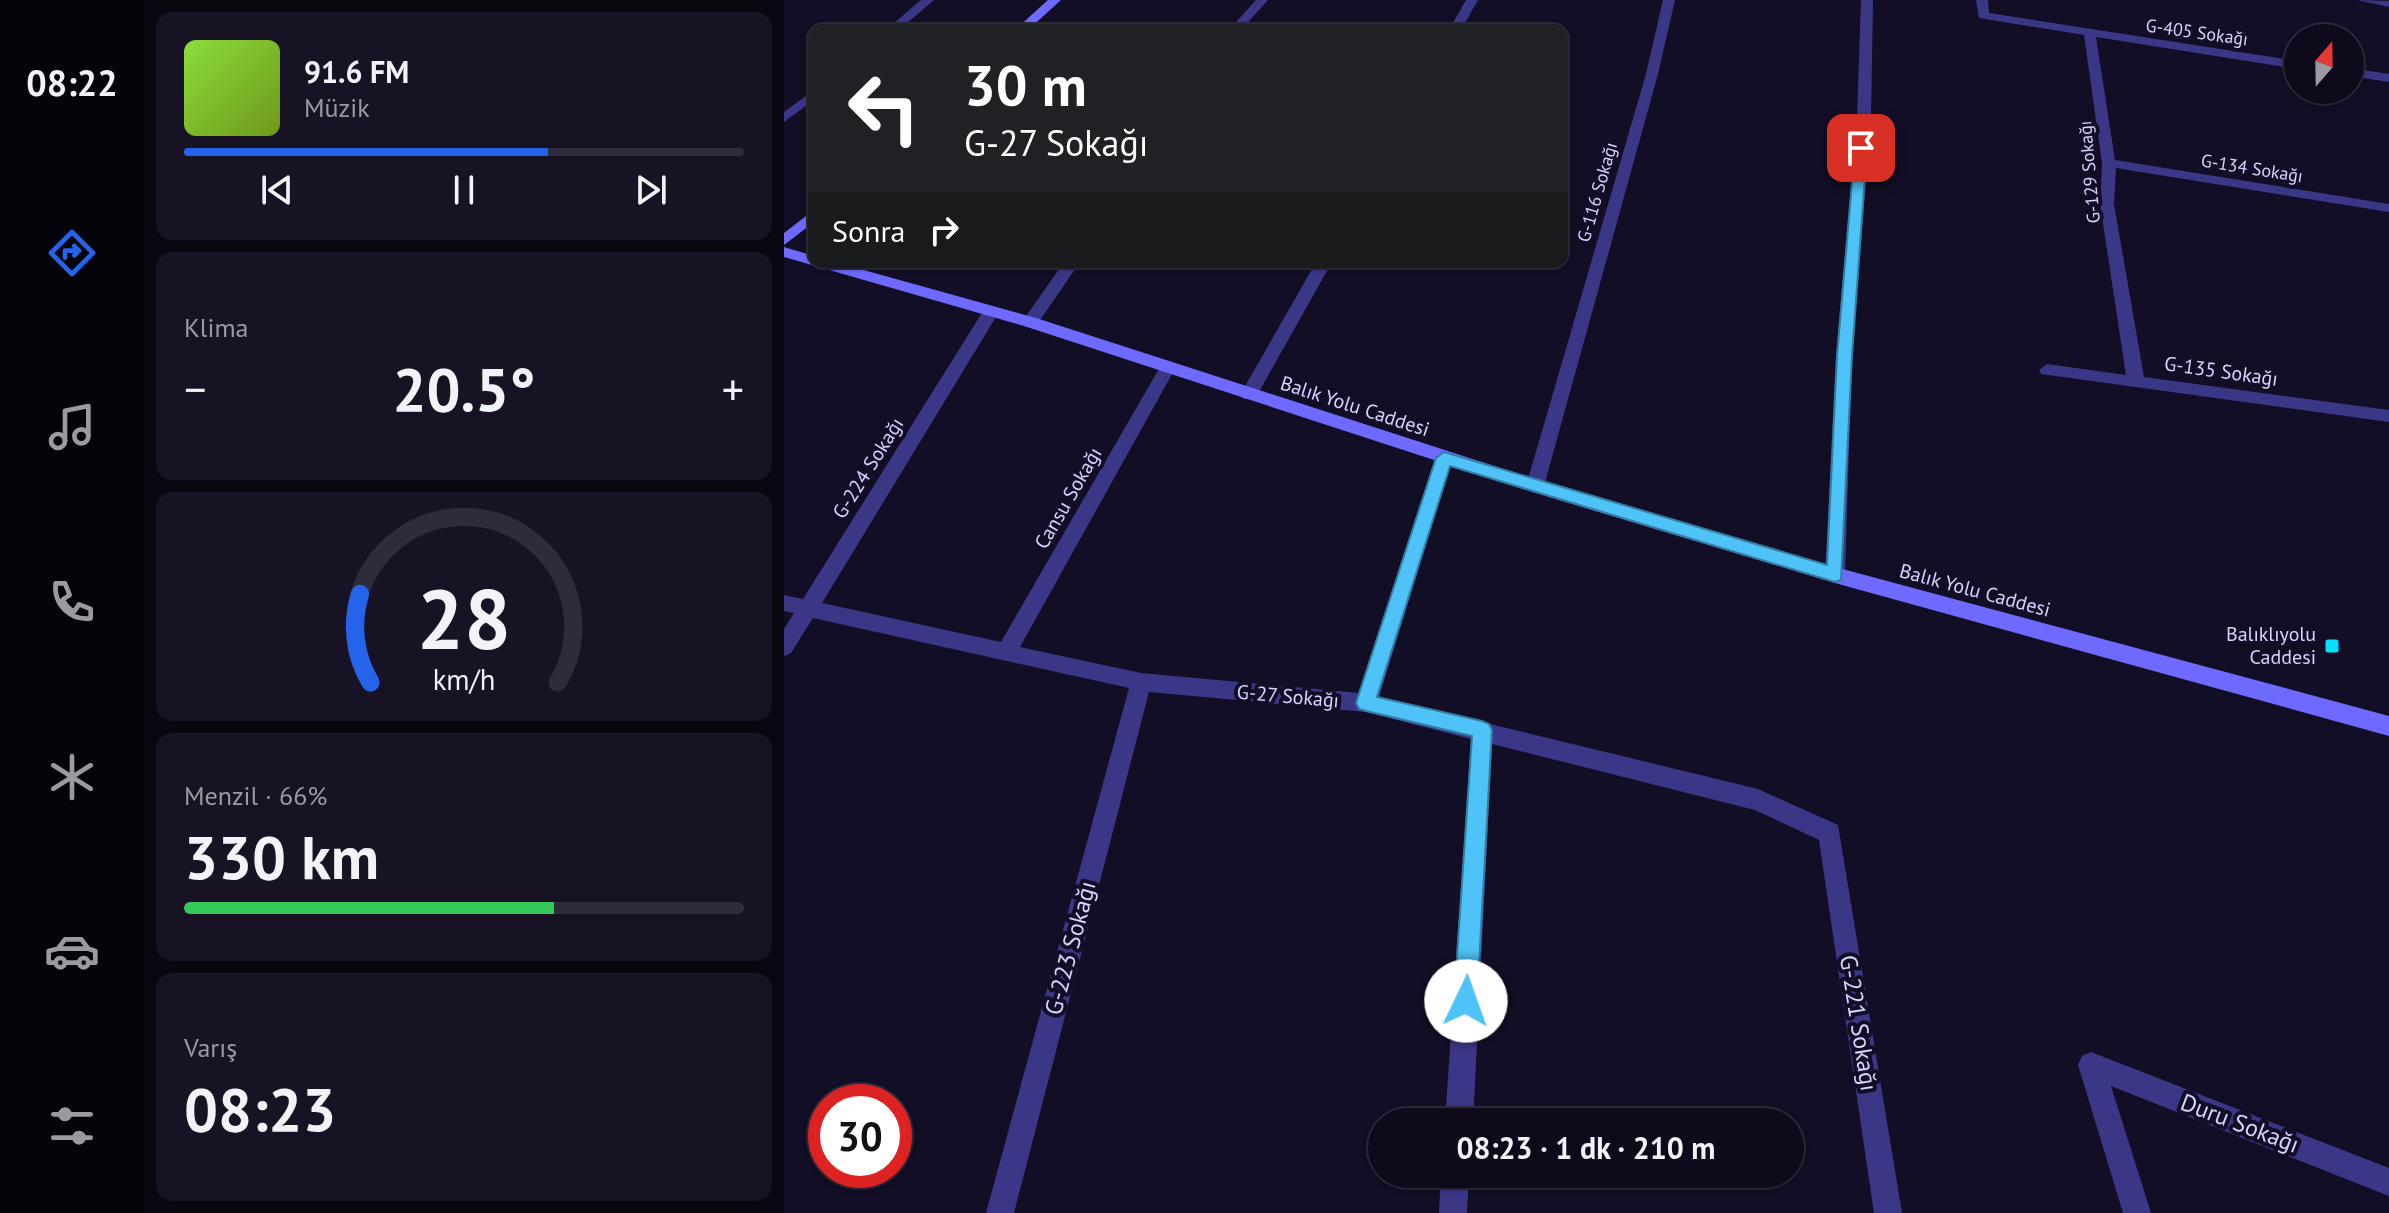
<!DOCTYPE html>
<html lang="tr">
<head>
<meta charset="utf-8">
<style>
  :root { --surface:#0e0a1c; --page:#171325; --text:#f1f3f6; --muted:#9b9aa3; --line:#2e2b3b; --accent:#2563eb }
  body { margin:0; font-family:"PT Sans",sans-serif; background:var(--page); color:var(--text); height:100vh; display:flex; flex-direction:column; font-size:30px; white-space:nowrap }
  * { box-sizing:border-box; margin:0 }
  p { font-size:26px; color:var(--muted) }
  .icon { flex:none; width:44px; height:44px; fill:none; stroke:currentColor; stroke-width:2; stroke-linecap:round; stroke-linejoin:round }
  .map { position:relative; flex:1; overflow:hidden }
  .drawer { display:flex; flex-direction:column; gap:12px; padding:12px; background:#08060f; width:640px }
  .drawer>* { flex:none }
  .top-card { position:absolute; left:24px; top:24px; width:760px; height:244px; border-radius:16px; box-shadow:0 2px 6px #0004,0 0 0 2px var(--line); background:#202124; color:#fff; overflow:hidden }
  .needle { width:52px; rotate:20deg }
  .tools { position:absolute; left:1500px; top:24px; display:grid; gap:16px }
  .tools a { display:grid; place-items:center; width:80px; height:80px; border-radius:50%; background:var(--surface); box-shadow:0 2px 6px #0004,0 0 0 2px var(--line); font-size:40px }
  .speed { position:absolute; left:24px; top:1084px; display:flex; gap:16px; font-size:40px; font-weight:700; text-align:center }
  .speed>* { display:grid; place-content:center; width:104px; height:104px; border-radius:50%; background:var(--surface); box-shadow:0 2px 6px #0004,0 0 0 2px var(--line); line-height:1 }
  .speed .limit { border:12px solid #d22; background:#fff; color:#111 }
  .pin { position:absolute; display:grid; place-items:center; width:68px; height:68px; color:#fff; margin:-34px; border-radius:16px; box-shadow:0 4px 12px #0006 }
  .me { position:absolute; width:88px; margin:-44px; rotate:3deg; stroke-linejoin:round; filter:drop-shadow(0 0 6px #0008) }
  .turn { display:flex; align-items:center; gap:28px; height:168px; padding:0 24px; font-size:36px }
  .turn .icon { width:104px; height:104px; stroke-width:2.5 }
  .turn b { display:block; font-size:56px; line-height:68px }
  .then { display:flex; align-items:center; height:76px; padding:0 24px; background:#0003; gap:16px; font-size:30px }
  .big { font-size:60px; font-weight:600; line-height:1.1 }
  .drawer .tile { flex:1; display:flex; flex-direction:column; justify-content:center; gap:12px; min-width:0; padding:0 28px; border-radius:16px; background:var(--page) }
  .drawer .dial { align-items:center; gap:0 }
  .dial svg { height:208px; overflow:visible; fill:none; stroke:var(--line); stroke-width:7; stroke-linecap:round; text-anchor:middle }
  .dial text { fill:var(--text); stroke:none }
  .song { display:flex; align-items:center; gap:24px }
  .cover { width:96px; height:96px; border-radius:12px; background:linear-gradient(135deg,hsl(90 70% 55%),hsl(80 70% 35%)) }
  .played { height:8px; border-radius:4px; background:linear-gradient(90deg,var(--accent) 65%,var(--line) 65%) }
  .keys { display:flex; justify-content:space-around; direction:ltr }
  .heat { display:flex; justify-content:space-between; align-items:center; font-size:44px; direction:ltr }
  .charge { height:12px; border-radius:6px; background:linear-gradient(90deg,#34c759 66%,var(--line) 0) }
  .trip { position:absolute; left:584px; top:1108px; width:436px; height:80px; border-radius:40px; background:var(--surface); box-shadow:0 2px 6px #0004,0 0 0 2px var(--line); font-weight:600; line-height:80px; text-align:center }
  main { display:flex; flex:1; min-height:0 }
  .tabs { display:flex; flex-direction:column; width:144px; justify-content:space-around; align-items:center; background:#06040b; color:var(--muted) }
  .tabs .icon { width:56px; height:56px }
  .tabs .active { color:var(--accent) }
  .tabs b { font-size:36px; color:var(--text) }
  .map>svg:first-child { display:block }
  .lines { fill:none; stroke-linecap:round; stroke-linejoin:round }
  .street { fill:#3b3787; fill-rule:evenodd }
  .secondary { fill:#6f6aff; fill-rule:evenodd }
  .route { fill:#4fc3f7; stroke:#337fa1; stroke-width:2 }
  .poi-dot { fill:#00e2fe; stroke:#120e26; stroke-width:3 }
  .labels { text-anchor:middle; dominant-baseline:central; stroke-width:8; stroke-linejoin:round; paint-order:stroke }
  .far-street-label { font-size:18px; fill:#d8d3ff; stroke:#120e26 }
  .street-label { font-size:20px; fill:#d8d3ff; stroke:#120e26 }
  .poi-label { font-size:20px; fill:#d8d3ff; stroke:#120e26; text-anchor:end }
  .near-street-label { font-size:24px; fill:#d8d3ff; stroke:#120e26 }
</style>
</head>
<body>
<main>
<nav class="tabs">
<b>08:22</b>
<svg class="icon active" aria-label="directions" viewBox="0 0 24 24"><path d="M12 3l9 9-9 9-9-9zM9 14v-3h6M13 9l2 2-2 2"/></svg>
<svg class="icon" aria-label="music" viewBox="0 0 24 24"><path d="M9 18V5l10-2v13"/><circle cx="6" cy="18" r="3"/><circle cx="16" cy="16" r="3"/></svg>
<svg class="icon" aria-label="phone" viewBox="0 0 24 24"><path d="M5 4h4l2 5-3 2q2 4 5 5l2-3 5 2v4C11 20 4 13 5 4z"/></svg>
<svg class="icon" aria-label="climate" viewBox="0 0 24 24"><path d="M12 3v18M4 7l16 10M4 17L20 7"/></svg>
<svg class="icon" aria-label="car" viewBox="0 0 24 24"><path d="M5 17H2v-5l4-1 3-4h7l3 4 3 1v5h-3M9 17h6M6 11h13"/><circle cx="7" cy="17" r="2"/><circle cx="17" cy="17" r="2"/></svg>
<svg class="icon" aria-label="filters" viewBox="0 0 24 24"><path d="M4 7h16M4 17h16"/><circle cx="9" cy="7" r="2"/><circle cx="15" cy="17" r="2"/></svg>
</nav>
<section class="drawer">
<div class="tile">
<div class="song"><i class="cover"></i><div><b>91.6 FM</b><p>Müzik</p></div></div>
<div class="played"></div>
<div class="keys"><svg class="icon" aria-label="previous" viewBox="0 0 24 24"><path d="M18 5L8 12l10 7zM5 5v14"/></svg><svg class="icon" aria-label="pause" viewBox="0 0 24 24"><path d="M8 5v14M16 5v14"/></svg><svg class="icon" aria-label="next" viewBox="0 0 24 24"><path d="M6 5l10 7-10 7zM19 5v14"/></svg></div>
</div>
<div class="tile"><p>Klima</p>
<div class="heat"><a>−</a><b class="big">20.5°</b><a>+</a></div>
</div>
<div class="tile dial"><svg viewBox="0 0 100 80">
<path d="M14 69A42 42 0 1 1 86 69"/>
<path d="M14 69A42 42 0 0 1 10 35" stroke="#2563eb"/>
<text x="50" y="56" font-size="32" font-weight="700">28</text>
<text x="50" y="72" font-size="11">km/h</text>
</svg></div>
<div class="tile"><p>Menzil · 66%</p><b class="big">330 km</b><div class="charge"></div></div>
<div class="tile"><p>Varış</p><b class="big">08:23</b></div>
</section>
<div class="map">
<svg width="1605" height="1213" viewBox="0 0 1605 1213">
  <rect width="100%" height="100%" fill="#120e26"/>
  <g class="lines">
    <g class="street">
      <polygon points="137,0 150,0 115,30 102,30"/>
      <polygon points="472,0 484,0 457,30 445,30"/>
      <polygon points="682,0 694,0 677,30 665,30"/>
      <polygon points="879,0 891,0 874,74 760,486 751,493 742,486 862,74"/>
      <polygon points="1077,0 1089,0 1087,118 1068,356 1061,575 1058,581 1044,581 1041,575 1052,356 1073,118"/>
      <polygon points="1192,0 1204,0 1205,13 1514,61 1514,69 1312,37 1331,160 1605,204 1605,212 1332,168 1330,204 1360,377 1605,410 1605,422 1257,374 1255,370 1263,364 1342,375 1316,204 1318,163 1300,35 1195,18"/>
      <polygon points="1573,0 1605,1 1605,7"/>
      <polygon points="1566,68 1605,74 1605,82 1566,76"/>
      <polygon points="30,90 30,100 0,122 0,112"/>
      <polygon points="280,262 296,262 252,326 240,326 238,322"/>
      <polygon points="532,262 548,262 471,399 459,399 456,395"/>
      <polygon points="207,307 215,312 38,603 217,642 376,367 384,361 392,367 236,647 357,673 575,693 651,458 654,453 666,453 669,458 595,697 974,789 1054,825 1118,1213 1090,1213 1035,840 971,810 708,744 689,1122 661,1122 687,739 582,712 365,692 230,1213 202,1213 345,688 29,618 7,653 0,656 0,629 10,613 0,611 0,595 19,599 201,308"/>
      <polygon points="1307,1052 1605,1168 1605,1196 1327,1086 1367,1213 1339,1213 1294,1065 1298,1056"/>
      <polygon points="657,1174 685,1174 683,1213 655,1213"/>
    </g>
    <g class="secondary">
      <polygon points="264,0 277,0 244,30 231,30"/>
      <polygon points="30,210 30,222 0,245 0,233"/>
      <polygon points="0,247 30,256 30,262 51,262 252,318 754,480 1051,567 1605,716 1605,736 1051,583 745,491 240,326 0,257"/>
    </g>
  </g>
  <polygon class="route" points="1077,144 1083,148 1068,356 1057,580 1051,582 666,466 593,697 698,721 705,724 708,730 693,1001 690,1010 682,1013 674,1010 670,1001 688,736 582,711 575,709 572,703 652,458 660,452 1043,565 1053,356 1071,148"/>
  <rect class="poi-dot" x="1540" y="638" width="16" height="16" rx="4"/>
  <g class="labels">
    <g class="far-street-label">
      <text transform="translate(1413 32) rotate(8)">G-405 Sokağı</text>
      <text transform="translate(1468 168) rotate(9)">G-134 Sokağı</text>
      <text transform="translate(1305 172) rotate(-95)">G-129 Sokağı</text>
      <text transform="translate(813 192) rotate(-74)">G-116 Sokağı</text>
    </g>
    <g class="street-label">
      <text transform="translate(1437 371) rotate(8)">G-135 Sokağı</text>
      <text transform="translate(571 406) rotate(18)">Balık Yolu Caddesi</text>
      <text transform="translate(84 468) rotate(-58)">G-224 Sokağı</text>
      <text transform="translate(284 498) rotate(-60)">Cansu Sokağı</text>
      <text transform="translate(1191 590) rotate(15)">Balık Yolu Caddesi</text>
      <text transform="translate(504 696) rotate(5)">G-27 Sokağı</text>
    </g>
    <g class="poi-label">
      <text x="1532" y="634">Balıklıyolu<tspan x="1532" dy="23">Caddesi</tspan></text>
    </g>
    <g class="near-street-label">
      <text transform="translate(286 948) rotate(-75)">G-223 Sokağı</text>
      <text transform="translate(1075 1023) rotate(81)">G-221 Sokağı</text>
      <text transform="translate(1456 1123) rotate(21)">Duru Sokağı</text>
    </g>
  </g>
</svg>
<div class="tools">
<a><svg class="needle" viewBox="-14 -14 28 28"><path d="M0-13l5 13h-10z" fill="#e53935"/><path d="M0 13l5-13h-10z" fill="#9b9aa3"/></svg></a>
</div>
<div class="speed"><div class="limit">30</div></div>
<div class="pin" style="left:1077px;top:148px;background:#d93025"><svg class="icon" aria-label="arrive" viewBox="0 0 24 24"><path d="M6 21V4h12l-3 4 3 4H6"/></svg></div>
<svg class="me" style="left:682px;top:1001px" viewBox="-20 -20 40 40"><circle r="19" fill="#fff"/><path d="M0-13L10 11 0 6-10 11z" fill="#4fc3f7"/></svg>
<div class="trip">08:23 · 1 dk · 210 m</div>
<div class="top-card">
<div class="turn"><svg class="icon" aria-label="left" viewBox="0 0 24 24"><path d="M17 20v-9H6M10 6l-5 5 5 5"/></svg><div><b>30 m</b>G-27 Sokağı</div></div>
<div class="then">Sonra<svg class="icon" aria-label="right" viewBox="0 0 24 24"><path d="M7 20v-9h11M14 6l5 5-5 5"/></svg></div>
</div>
</div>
</main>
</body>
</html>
